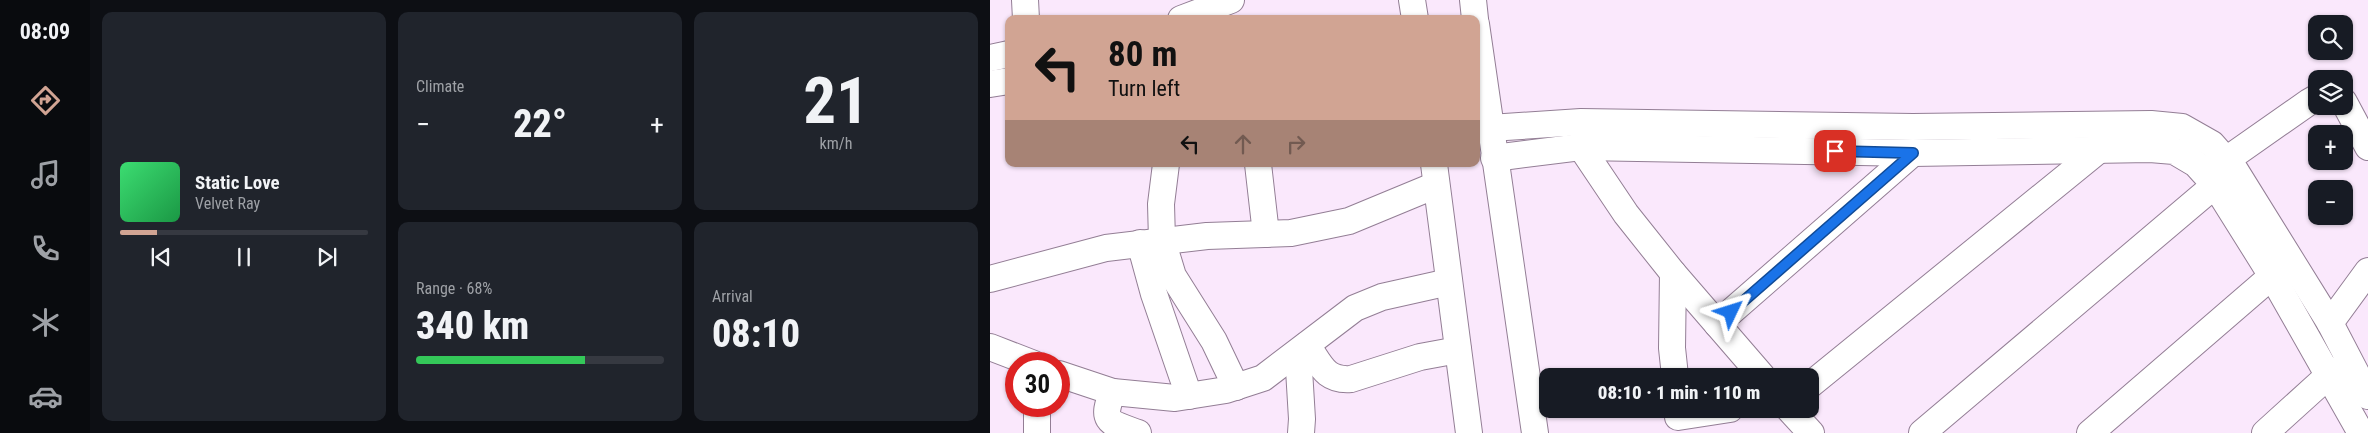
<!DOCTYPE html>
<html lang="en">
<head>
<meta charset="utf-8">
<style>
  :root { --surface:#171b24; --page:#20242c; --text:#f1f3f6; --muted:#9ea1a6; --line:#363941; --accent:#d1a493 }
  body { margin:0; font-family:"Roboto Condensed",sans-serif; background:var(--page); color:var(--text); height:100vh; display:flex; flex-direction:column; font-size:19px; white-space:nowrap }
  * { box-sizing:border-box; margin:0 }
  p { font-size:16px; color:var(--muted) }
  .icon { flex:none; width:28px; height:28px; fill:none; stroke:currentColor; stroke-width:2; stroke-linecap:round; stroke-linejoin:round }
  .map { position:relative; flex:1; overflow:hidden }
  .panel { display:flex; flex-direction:column; gap:12px; padding:12px; background:#0d0f14; width:900px }
  .panel>* { flex:none }
  .top-card { position:absolute; left:15px; top:15px; width:475px; height:152px; border-radius:10px; box-shadow:0 1px 4px #0004; background:#d1a493; color:#111; overflow:hidden }
  .tools { position:absolute; left:1318px; top:15px; display:grid; gap:10px }
  .tools a { display:grid; place-items:center; width:45px; height:45px; border-radius:10px; background:var(--surface); box-shadow:0 1px 4px #0004; font-size:25px }
  .speed { position:absolute; left:15px; top:352px; display:flex; gap:10px; font-size:25px; font-weight:700; text-align:center }
  .speed>* { display:grid; place-content:center; width:65px; height:65px; border-radius:50%; background:var(--surface); box-shadow:0 1px 4px #0004; line-height:1 }
  .speed .limit { border:8px solid #d22; background:#fff; color:#111 }
  .pin { position:absolute; display:grid; place-items:center; width:42px; height:42px; color:#fff; margin:-21px; border-radius:10px; box-shadow:0 2px 8px #0006 }
  .me { position:absolute; width:55px; margin:-28px; rotate:49deg; stroke-linejoin:round; filter:drop-shadow(0 0 4px #0008) }
  .turn { display:flex; align-items:center; gap:18px; height:105px; padding:0 20px; font-size:22px }
  .turn .icon { width:65px; height:65px; stroke-width:2.5 }
  .turn b { display:block; font-size:35px; line-height:42px }
  .lanes { display:flex; align-items:center; height:48px; padding:0 20px; background:#0003; justify-content:center; gap:25px; direction:ltr }
  .lanes .off { opacity:.35 }
  .big { font-size:38px; font-weight:800; line-height:1.1 }
  .panel .card { flex:1; display:flex; flex-direction:column; justify-content:center; gap:8px; min-width:0; padding:0 18px; border-radius:10px; background:var(--page) }
  .panel .dial { align-items:center; gap:0 }
  .dial b { font-size:65px; line-height:1 }
  .song { display:flex; align-items:center; gap:15px }
  .cover { width:60px; height:60px; border-radius:8px; background:linear-gradient(135deg,hsl(140 70% 55%),hsl(140 70% 35%)) }
  .played { height:5px; border-radius:2px; background:linear-gradient(90deg,var(--accent) 15%,var(--line) 15%) }
  .keys { display:flex; justify-content:space-around; direction:ltr }
  .heat { display:flex; justify-content:space-between; align-items:center; font-size:28px; direction:ltr }
  .charge { height:8px; border-radius:4px; background:linear-gradient(90deg,#34c759 68%,var(--line) 0) }
  .panel .tiles { flex:1; display:grid; gap:12px; grid-template-columns:repeat(3,1fr) }
  .card:first-child { grid-row:span 2 }
  .trip { position:absolute; left:549px; top:368px; width:280px; height:50px; border-radius:10px; background:var(--surface); box-shadow:0 1px 4px #0004; font-weight:800; line-height:50px; text-align:center }
  main { display:flex; flex:1; min-height:0 }
  .tabs { display:flex; flex-direction:column; width:90px; justify-content:space-around; align-items:center; background:#090b0e; color:var(--muted) }
  .tabs .icon { width:35px; height:35px }
  .tabs .on { color:var(--accent) }
  .tabs b { font-size:22px; color:var(--text) }
  .map>svg:first-child { display:block }
  .lines { fill:none; stroke-linecap:round; stroke-linejoin:round }
  .minor-casing { stroke:#937e95; stroke-width:28 }
  .minor { stroke:#fff; stroke-width:26 }
  .route-casing { stroke:#114b97; stroke-width:12 }
  .route { stroke:#1a73e8; stroke-width:9 }
</style>
</head>
<body>
<main>
<nav class="tabs">
<b>08:09</b>
<svg class="icon on" aria-label="directions" viewBox="0 0 24 24"><path d="M12 3l9 9-9 9-9-9zM9 14v-3h6M13 9l2 2-2 2"/></svg>
<svg class="icon" aria-label="music" viewBox="0 0 24 24"><path d="M9 18V5l10-2v13"/><circle cx="6" cy="18" r="3"/><circle cx="16" cy="16" r="3"/></svg>
<svg class="icon" aria-label="phone" viewBox="0 0 24 24"><path d="M5 4h4l2 5-3 2q2 4 5 5l2-3 5 2v4C11 20 4 13 5 4z"/></svg>
<svg class="icon" aria-label="climate" viewBox="0 0 24 24"><path d="M12 3v18M4 7l16 10M4 17L20 7"/></svg>
<svg class="icon" aria-label="car" viewBox="0 0 24 24"><path d="M5 17H2v-5l4-1 3-4h7l3 4 3 1v5h-3M9 17h6M6 11h13"/><circle cx="7" cy="17" r="2"/><circle cx="17" cy="17" r="2"/></svg>
</nav>
<section class="panel">
<div class="tiles">
<div class="card">
<div class="song"><i class="cover"></i><div><b>Static Love</b><p>Velvet Ray</p></div></div>
<div class="played"></div>
<div class="keys"><svg class="icon" aria-label="previous" viewBox="0 0 24 24"><path d="M18 5L8 12l10 7zM5 5v14"/></svg><svg class="icon" aria-label="pause" viewBox="0 0 24 24"><path d="M8 5v14M16 5v14"/></svg><svg class="icon" aria-label="next" viewBox="0 0 24 24"><path d="M6 5l10 7-10 7zM19 5v14"/></svg></div>
</div>
<div class="card"><p>Climate</p>
<div class="heat"><a>−</a><b class="big">22°</b><a>+</a></div>
</div>
<div class="card dial"><b>21</b><p>km/h</p></div>
<div class="card"><p>Range · 68%</p><b class="big">340 km</b><div class="charge"></div></div>
<div class="card"><p>Arrival</p><b class="big">08:10</b></div>
</div>
</section>
<div class="map">
<svg width="1378" height="433" viewBox="0 0 1378 433">
  <rect width="100%" height="100%" fill="#fae8fc"/>
  <g class="lines">
    <defs>
      <g id="minor">
        <polyline points="35,0 36,19"/>
        <polyline points="422,0 425,19"/>
        <polyline points="483,0 485,19"/>
        <polyline points="191,19 241,0"/>
        <polyline points="486,24 545,433"/>
        <polyline points="0,58 19,54"/>
        <polyline points="0,84 19,81"/>
        <polyline points="1354,102 1378,147"/>
        <polyline points="500,128 591,122 923,127 1161,124 1192,127 1222,144 1245,170 1340,323 1378,396"/>
        <polyline points="591,147 636,214 683,273 772,376"/>
        <polyline points="504,158 591,147 923,153 1160,149 1184,151 1206,164 1225,185 1282,276 1371,433"/>
        <polyline points="176,164 171,204 172,240 183,276 224,341 246,387"/>
        <polyline points="268,164 276,234"/>
        <polyline points="444,164 479,433"/>
        <polyline points="1222,170 1319,102 1326,98"/>
        <polyline points="150,243 164,294 199,396"/>
        <polyline points="683,273 682,348 685,376"/>
        <polyline points="0,279 116,248 217,236 301,233 359,221 446,185"/>
        <polyline points="1340,323 1378,271"/>
        <polyline points="727,324 923,153"/>
        <path d="M317,345C331,365 335,381 361,379L430,357L468,350"/>
        <polyline points="0,347 44,364"/>
        <polyline points="308,353 312,419 311,433"/>
        <polyline points="69,374 123,392 185,398 236,390 273,378 365,308 392,297 459,282"/>
        <polyline points="820,385 1109,150"/>
        <path d="M123,392C109,423 121,423 148,433"/>
        <polyline points="799,409 821,433"/>
        <polyline points="688,417 740,409"/>
        <polyline points="47,433 47,406"/>
        <polyline points="932,433 1225,185"/>
        <polyline points="1100,433 1282,276"/>
        <polyline points="1275,433 1339,375 1353,367"/>
      </g>
    </defs>
    <use href="#minor" class="minor-casing"/>
    <use href="#minor" class="minor"/>
  </g>
  <g class="lines">
    <defs>
      <polyline id="route" points="741,312 923,153 845,151"/>
    </defs>
    <use href="#route" class="route-casing"/>
    <use href="#route" class="route"/>
  </g>
</svg>
<div class="tools">
<a><svg class="icon" aria-label="search" viewBox="0 0 24 24"><circle cx="10" cy="10" r="6"/><path d="M15 15l6 6"/></svg></a>
<a><svg class="icon" aria-label="layers" viewBox="0 0 24 24"><path d="M12 4l9 5-9 5-9-5zM3 14l9 5 9-5"/></svg></a>
<a>+</a>
<a>−</a>
</div>
<div class="speed"><div class="limit">30</div></div>
<div class="pin" style="left:845px;top:151px;background:#d93025"><svg class="icon" aria-label="arrive" viewBox="0 0 24 24"><path d="M6 21V4h12l-3 4 3 4H6"/></svg></div>
<svg class="me" style="left:741px;top:312px" viewBox="-20 -20 40 40"><path d="M0-17L14 15 0 8-14 15z" fill="#1a73e8" stroke="#fff" stroke-width="4"/></svg>
<div class="trip">08:10 · 1 min · 110 m</div>
<div class="top-card">
<div class="turn"><svg class="icon" aria-label="left" viewBox="0 0 24 24"><path d="M17 20v-9H6M10 6l-5 5 5 5"/></svg><div><b>80 m</b>Turn left</div></div>
<div class="lanes"><svg class="icon" aria-label="left" viewBox="0 0 24 24"><path d="M17 20v-9H6M10 6l-5 5 5 5"/></svg><svg class="icon off" aria-label="ahead" viewBox="0 0 24 24"><path d="M12 20V5M6 11l6-6 6 6"/></svg><svg class="icon off" aria-label="right" viewBox="0 0 24 24"><path d="M7 20v-9h11M14 6l5 5-5 5"/></svg></div>
</div>
</div>
</main>
</body>
</html>
